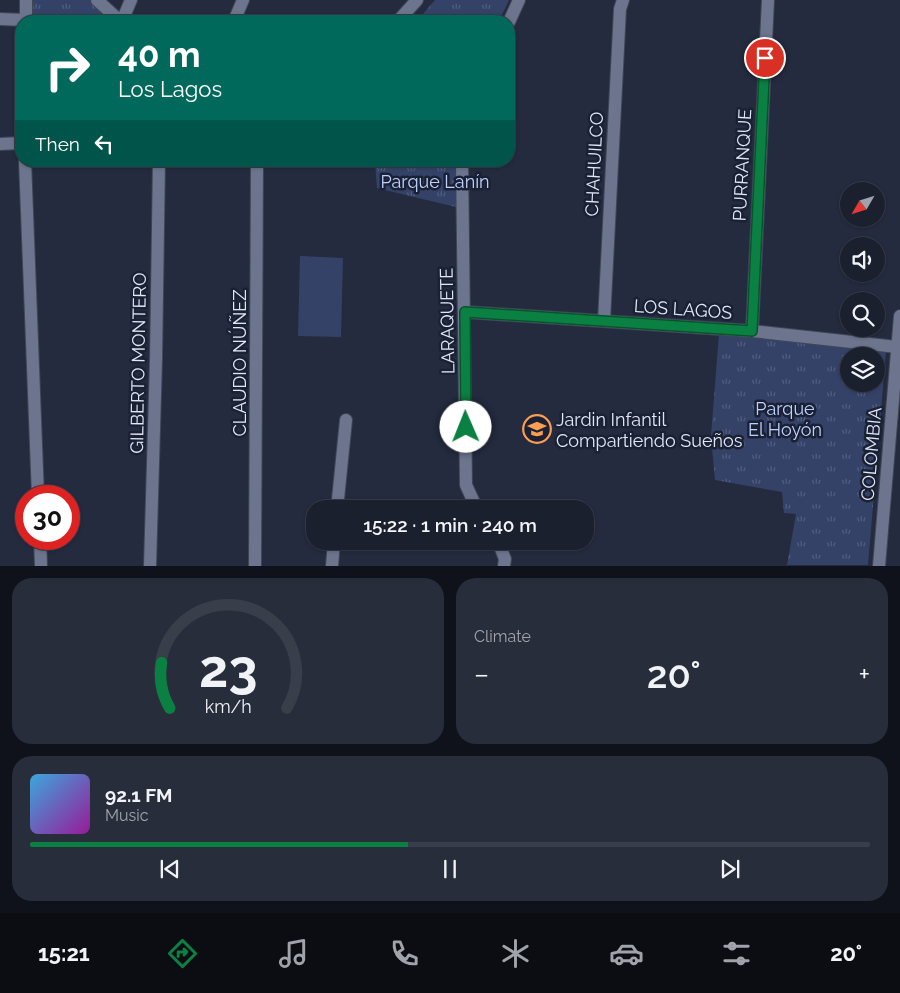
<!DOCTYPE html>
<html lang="en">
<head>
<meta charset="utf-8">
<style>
  :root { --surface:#1b202f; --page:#282d3b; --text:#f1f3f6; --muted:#a0a3aa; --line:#393e4b; --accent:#0b8043 }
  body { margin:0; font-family:Raleway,sans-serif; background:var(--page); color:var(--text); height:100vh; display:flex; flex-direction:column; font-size:19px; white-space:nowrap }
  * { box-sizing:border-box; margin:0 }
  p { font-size:16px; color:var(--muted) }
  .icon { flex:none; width:28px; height:28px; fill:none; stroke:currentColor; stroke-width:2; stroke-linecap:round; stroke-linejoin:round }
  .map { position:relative; height:566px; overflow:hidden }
  .panel { display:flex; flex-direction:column; gap:12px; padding:12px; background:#0f121a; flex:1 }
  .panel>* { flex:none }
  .top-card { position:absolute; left:15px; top:15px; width:500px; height:152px; border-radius:20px; box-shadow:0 1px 4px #0004,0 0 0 1px var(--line); background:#00695c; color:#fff; overflow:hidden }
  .needle { width:32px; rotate:231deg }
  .controls { position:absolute; left:840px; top:182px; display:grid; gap:10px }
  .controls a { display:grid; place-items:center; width:45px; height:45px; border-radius:50%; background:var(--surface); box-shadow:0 1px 4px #0004,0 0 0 1px var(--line); font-size:25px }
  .speed { position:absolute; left:15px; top:485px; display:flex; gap:10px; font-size:25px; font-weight:700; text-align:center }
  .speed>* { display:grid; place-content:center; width:65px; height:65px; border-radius:50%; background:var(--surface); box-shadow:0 1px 4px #0004,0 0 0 1px var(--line); line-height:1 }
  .speed .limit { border:8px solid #d22; background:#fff; color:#111 }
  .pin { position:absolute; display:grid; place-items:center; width:42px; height:42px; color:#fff; margin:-21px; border:2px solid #fff; border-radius:50%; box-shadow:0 1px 5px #0007 }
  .me { position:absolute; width:55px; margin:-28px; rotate:359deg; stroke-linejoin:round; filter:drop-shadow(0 0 4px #0008) }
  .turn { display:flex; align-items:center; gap:18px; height:105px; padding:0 20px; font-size:22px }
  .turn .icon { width:65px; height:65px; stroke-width:2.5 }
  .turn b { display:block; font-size:35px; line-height:42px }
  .then { display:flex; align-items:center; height:48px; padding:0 20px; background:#0003; gap:10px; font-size:19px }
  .big { font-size:38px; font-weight:600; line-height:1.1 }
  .panel .tile { flex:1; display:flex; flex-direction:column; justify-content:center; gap:8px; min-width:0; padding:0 18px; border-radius:20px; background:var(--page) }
  .panel .dial { align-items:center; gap:0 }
  .dial svg { height:130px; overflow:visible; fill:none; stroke:var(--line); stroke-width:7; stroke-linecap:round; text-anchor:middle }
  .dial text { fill:var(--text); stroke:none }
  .song { display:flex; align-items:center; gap:15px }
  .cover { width:60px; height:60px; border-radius:8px; background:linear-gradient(135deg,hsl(200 70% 55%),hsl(300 70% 35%)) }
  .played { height:5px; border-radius:2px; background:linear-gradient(90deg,var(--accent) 45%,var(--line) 45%) }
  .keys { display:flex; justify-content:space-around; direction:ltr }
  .heat { display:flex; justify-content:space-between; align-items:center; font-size:28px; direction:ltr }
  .panel .tiles { flex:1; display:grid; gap:12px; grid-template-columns:1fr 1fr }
  .tile:last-child { grid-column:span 2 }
  .trip { position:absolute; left:306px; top:500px; width:288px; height:50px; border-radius:20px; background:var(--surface); box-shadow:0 1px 4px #0004,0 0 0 1px var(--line); font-weight:600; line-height:50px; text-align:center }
  .menu { display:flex; height:80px; justify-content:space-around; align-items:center; background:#0b0d13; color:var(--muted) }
  .menu .icon { width:35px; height:35px }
  .menu .current { color:var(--accent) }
  .menu b { font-size:22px; color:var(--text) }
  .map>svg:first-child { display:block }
  .green { fill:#354268 }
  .park { fill:url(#park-tufts); fill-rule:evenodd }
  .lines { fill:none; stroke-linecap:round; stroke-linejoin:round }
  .minor-casing { stroke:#404657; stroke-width:14 }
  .minor { stroke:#6c758d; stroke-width:12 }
  .route-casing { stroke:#07532c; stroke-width:12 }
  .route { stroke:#0b8043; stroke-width:9 }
  .labels { text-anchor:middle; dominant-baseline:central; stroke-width:5; stroke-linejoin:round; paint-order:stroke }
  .street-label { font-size:18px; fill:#e0e6f3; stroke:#1a2135 }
  .park-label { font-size:18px; fill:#bfd0fc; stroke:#1a2135 }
  .poi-label { font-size:18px; fill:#e0e6f3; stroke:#1a2135; text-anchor:start }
</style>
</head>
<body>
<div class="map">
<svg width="900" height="566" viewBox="0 0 900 566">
  <defs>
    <pattern id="park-tufts" width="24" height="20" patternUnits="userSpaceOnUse" patternTransform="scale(1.25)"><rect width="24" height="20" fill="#354268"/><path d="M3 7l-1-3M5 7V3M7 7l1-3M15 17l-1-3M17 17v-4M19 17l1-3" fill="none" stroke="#525d7e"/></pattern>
  </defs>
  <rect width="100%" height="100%" fill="#242b3f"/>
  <polygon class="green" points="300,256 343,258 341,337 298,336"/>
  <g class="park">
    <polygon points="27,0 94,0 118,21 27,21"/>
    <polygon points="435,0 509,0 499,21 417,21"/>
    <polygon points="375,161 458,161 460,208 377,188"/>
    <path d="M719,334L886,351L868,565H787L796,514L784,513L782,492L715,480L711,436ZM849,356H876V384H849Z"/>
  </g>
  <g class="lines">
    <defs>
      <g id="minor">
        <polyline points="97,0 120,21"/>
        <polyline points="0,19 26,20"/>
        <polyline points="26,21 26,0"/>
        <polyline points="122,21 131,0"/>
        <polyline points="234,21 243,0"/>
        <polyline points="398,21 417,0"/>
        <polyline points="509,22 519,0"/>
        <polyline points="0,144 21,143"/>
        <polyline points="25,161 38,496"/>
        <polyline points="462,161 466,485 477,509"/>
        <polyline points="465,312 752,331 897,347"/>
        <polyline points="604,321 620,9 623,0"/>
        <polyline points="752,331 768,0"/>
        <polyline points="338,506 365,509"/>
        <polyline points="337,509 346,420"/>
        <polyline points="40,539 41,566"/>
        <polyline points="498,541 505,559 504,566"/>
        <polyline points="150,566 156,360 159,161"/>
        <polyline points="255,566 257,161"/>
        <polyline points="332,566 334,541"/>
        <polyline points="879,566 900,316"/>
      </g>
    </defs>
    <use href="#minor" class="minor-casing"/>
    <use href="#minor" class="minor"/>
  </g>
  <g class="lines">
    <defs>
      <polyline id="route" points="466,427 465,312 752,331 765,58"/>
    </defs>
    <use href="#route" class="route-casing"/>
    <use href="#route" class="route"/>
  </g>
  <defs>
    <symbol id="school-ring" viewBox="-11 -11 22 22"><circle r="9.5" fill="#1a2135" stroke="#fb9e50" stroke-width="1.5"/><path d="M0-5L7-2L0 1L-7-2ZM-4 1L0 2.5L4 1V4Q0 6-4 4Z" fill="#fb9e50"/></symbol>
  </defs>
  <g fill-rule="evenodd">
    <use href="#school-ring" x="521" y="413" width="32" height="32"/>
  </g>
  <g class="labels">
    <g class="street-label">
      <text transform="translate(594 164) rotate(-87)">CHAHUILCO</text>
      <text transform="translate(742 165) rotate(-87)">PURRANQUE</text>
      <text transform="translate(683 309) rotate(4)">LOS LAGOS</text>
      <text transform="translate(447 321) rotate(-91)">LARAQUETE</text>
      <text transform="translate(138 363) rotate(-89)">GILBERTO MONTERO</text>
      <text transform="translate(239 363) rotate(-90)">CLAUDIO NÚÑEZ</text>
      <text transform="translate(871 454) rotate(-85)">COLOMBIA</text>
    </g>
    <g class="park-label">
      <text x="435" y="181">Parque Lanín</text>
      <text x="785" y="408">Parque<tspan x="785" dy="21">El Hoyón</tspan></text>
    </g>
    <g class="poi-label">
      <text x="556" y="419">Jardin Infantil<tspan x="556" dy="21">Compartiendo Sueños</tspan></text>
    </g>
  </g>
</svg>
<div class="controls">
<a><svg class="needle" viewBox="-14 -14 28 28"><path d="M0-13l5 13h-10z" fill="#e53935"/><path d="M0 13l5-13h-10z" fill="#a0a3aa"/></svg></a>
<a><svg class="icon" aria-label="sound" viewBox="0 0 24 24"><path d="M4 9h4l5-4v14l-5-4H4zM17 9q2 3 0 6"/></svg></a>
<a><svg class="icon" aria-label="search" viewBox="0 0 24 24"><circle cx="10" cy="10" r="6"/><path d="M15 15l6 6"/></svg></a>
<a><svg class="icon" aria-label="layers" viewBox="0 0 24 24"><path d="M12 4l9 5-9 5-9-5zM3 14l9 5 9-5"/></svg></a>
</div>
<div class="speed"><div class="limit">30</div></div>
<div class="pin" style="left:765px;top:58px;background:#d93025"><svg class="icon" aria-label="arrive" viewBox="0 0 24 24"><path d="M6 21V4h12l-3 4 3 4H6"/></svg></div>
<svg class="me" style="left:466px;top:427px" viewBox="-20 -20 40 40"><circle r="19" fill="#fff"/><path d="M0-13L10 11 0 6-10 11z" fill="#0b8043"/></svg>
<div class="trip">15:22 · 1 min · 240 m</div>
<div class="top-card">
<div class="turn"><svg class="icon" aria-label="right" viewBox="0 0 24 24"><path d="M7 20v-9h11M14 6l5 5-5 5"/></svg><div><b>40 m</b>Los Lagos</div></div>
<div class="then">Then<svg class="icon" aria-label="left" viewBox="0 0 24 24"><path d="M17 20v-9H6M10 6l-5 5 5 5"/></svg></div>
</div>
</div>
<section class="panel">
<div class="tiles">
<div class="tile dial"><svg viewBox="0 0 100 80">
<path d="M14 69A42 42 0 1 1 86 69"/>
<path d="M14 69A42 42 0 0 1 9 41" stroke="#0b8043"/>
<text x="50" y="56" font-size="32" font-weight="700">23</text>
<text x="50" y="72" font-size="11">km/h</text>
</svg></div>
<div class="tile"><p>Climate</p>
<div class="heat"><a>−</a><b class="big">20°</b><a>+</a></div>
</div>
<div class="tile">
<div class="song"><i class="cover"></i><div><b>92.1 FM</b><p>Music</p></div></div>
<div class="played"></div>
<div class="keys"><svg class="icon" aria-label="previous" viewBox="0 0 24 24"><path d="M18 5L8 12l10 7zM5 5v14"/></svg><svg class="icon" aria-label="pause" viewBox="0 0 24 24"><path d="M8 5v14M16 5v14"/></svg><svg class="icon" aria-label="next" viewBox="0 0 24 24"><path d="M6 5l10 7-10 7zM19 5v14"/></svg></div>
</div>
</div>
</section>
<nav class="menu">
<b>15:21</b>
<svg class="icon current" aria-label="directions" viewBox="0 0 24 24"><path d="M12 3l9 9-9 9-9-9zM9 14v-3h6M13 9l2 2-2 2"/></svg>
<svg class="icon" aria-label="music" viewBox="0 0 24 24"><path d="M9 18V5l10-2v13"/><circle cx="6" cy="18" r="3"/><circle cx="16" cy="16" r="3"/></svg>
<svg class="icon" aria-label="phone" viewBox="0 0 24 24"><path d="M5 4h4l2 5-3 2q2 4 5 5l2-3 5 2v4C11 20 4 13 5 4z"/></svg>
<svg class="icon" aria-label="climate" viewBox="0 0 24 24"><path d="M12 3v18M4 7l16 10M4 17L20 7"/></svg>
<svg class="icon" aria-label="car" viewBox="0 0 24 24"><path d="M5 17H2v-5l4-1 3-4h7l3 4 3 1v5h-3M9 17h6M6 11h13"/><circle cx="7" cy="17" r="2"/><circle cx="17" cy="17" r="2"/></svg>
<svg class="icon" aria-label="filters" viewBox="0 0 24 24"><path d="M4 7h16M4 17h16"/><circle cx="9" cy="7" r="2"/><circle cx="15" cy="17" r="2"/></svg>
<b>20°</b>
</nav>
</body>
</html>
